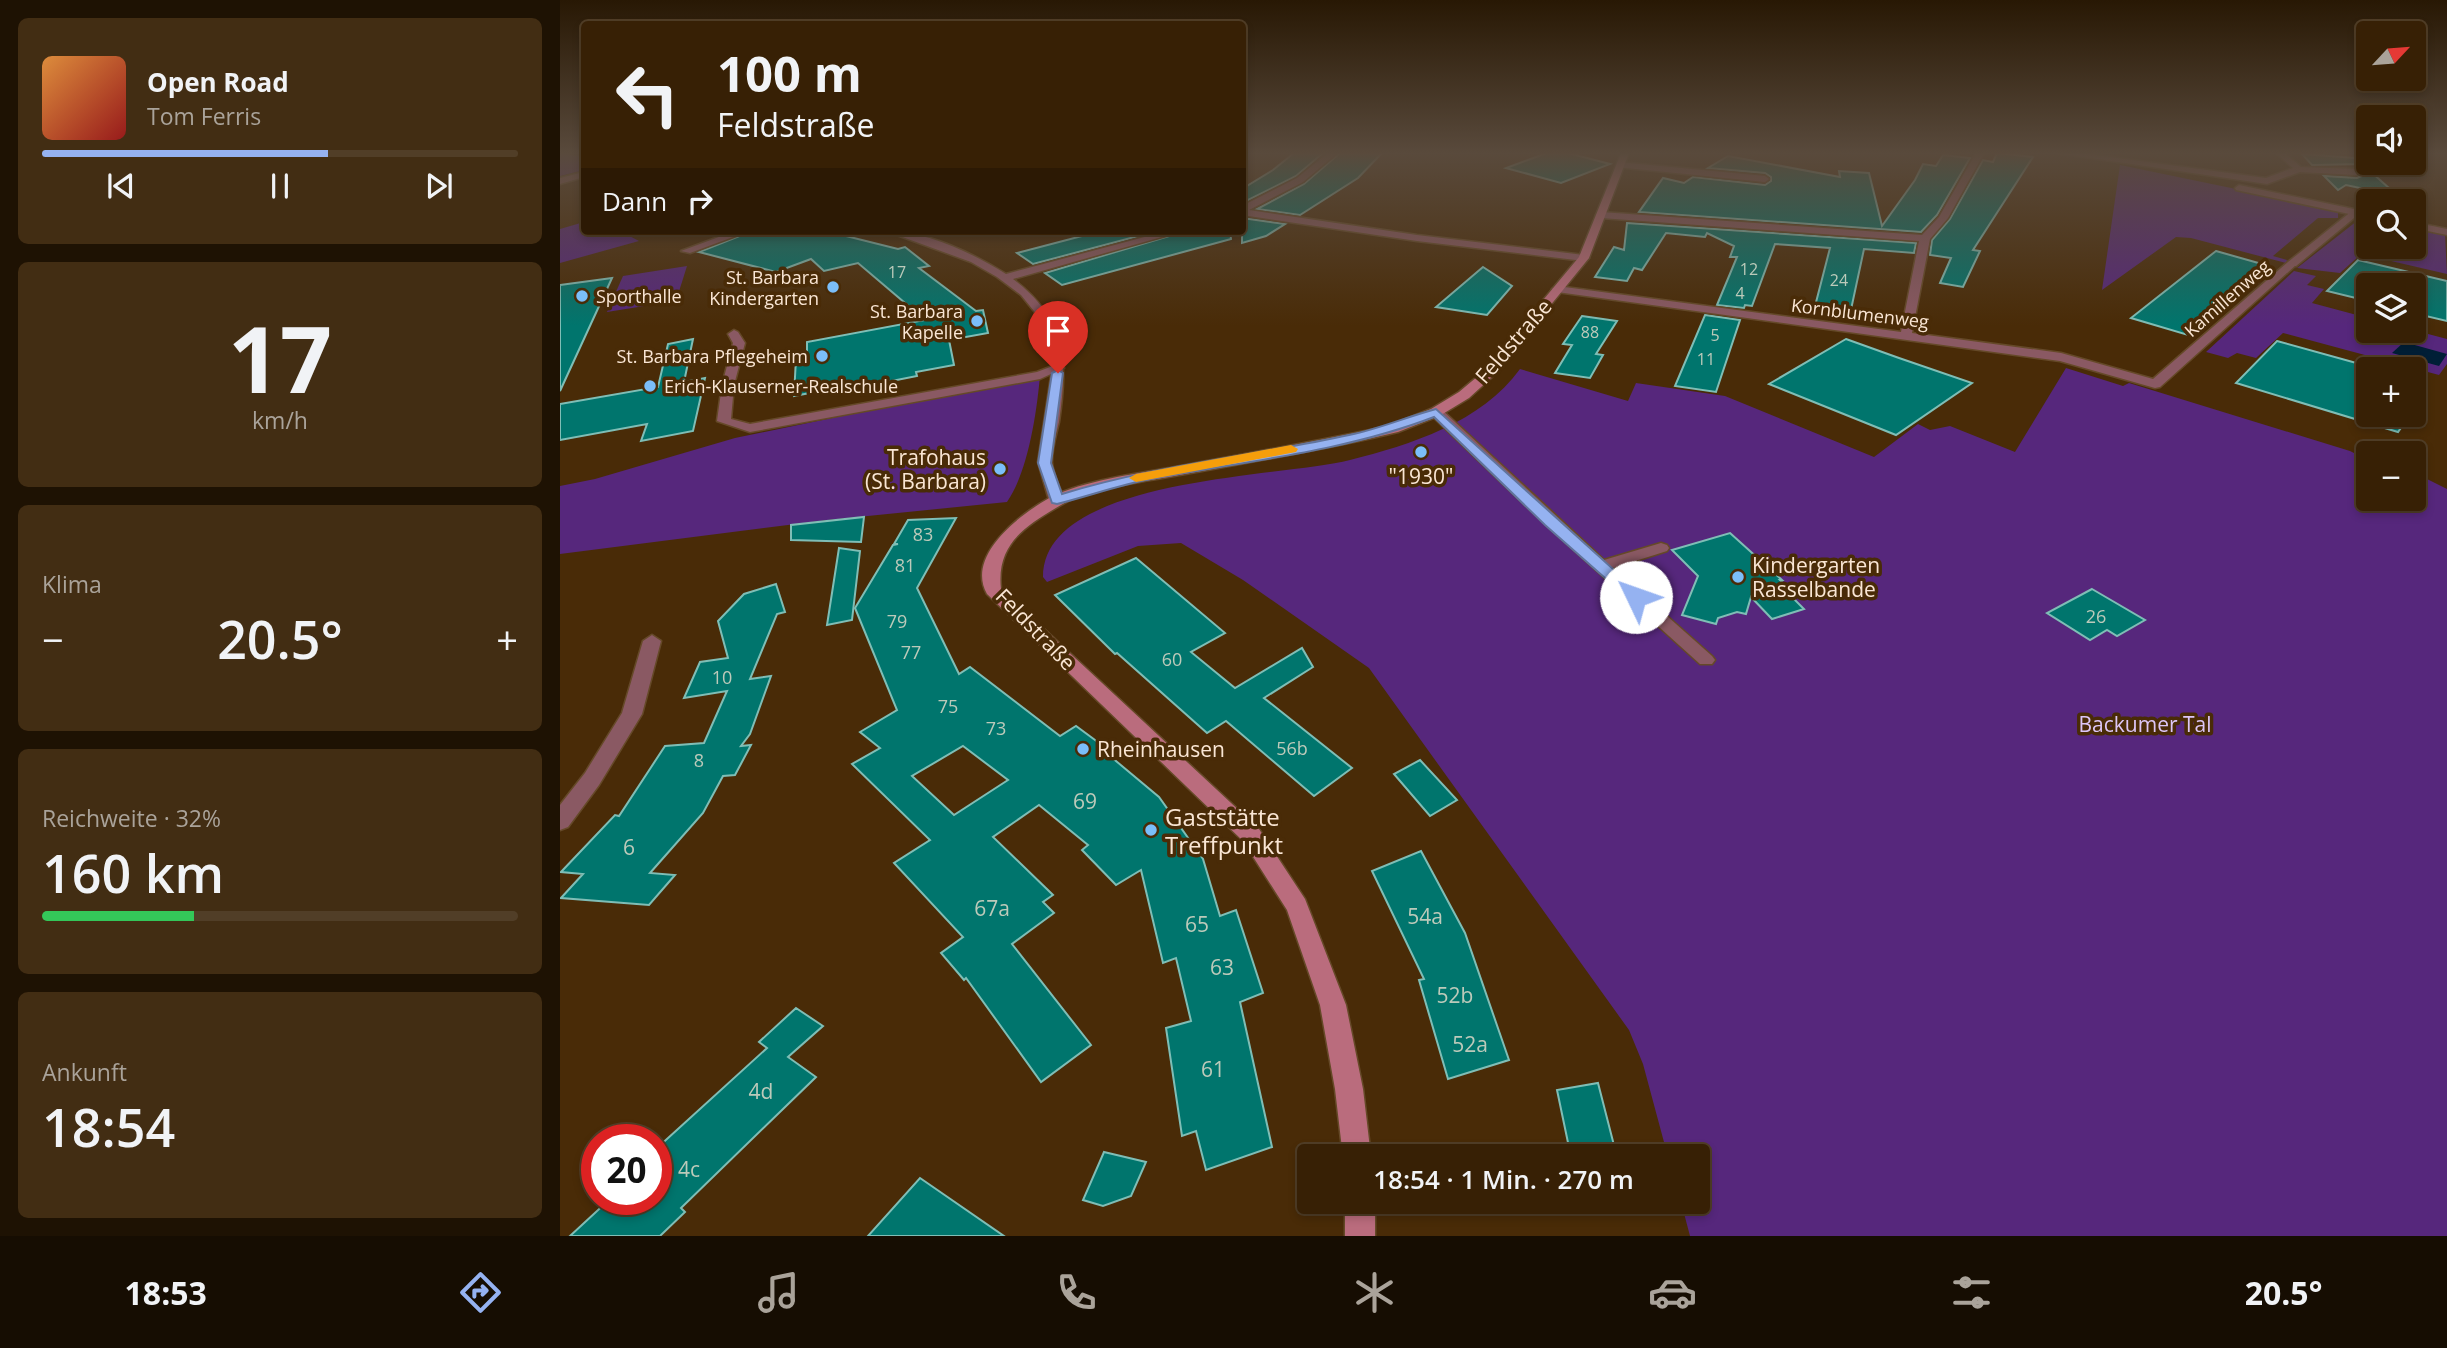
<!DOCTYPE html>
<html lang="de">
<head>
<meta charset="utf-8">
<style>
  :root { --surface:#372005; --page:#422d13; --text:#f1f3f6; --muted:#aaa39a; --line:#513e27; --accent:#95b2f1 }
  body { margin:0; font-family:"Open Sans",sans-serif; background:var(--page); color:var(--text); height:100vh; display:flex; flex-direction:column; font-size:26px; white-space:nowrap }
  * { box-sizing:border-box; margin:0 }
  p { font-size:23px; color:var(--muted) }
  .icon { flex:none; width:38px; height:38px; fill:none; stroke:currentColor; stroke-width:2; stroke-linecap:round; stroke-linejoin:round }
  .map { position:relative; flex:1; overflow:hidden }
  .details { display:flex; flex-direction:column; gap:18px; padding:18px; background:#1e1203; width:560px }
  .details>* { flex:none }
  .banner { position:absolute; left:21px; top:21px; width:665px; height:214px; border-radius:7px; box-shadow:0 4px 10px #0003,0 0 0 2px var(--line); background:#372005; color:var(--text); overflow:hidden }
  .needle { width:46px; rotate:64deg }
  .controls { position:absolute; left:1796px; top:21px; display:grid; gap:14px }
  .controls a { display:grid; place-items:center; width:70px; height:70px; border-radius:7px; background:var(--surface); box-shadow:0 4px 10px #0003,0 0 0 2px var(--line); font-size:35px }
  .speed { position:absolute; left:21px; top:1124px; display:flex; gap:14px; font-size:35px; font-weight:700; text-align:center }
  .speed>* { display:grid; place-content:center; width:91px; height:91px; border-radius:50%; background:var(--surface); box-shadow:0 4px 10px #0003,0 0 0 2px var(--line); line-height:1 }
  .speed .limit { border:10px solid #d22; background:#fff; color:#111 }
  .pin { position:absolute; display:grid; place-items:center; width:60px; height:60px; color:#fff; margin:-72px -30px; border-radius:50% 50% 50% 0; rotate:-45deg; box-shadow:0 0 7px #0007 }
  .pin .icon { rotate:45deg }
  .me { position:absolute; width:77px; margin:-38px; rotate:312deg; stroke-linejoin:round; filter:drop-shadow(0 0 5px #0008) }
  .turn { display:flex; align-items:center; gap:24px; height:147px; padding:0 21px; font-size:32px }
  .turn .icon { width:91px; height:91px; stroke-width:2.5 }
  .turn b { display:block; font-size:49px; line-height:60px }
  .then { display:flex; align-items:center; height:66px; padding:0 21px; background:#0003; gap:14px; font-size:26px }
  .big { font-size:52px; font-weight:600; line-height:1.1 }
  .details .tile { flex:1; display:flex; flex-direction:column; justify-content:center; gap:10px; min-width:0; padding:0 24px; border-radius:10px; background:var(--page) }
  .details .dial { align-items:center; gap:0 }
  .dial b { font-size:91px; line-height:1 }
  .song { display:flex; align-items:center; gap:21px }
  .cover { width:84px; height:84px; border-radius:10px; background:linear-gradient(135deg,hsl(30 70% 55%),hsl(0 70% 35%)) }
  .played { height:7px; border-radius:4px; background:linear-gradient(90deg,var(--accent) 60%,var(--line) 60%) }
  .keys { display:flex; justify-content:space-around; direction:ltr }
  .heat { display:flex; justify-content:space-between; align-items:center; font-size:38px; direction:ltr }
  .charge { height:10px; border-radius:5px; background:linear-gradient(90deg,#34c759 32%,var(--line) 0) }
  .trip { position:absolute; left:737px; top:1144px; width:413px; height:70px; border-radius:7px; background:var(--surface); box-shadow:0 4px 10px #0003,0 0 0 2px var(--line); font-weight:600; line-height:70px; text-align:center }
  .menu { display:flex; height:112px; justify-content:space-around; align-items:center; background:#160d02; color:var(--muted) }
  .menu .icon { width:49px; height:49px }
  .menu .selected { color:var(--accent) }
  .menu b { font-size:32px; color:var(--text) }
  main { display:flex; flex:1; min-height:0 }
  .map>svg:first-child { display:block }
  .green { fill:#56277c }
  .water { fill:#001f37 }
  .building { fill:#00756d; stroke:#7fbeb6; stroke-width:2; fill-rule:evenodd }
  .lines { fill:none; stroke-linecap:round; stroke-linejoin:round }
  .lane-casing { stroke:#654928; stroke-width:3 }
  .street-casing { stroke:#654928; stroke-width:3 }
  .secondary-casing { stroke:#654928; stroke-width:3 }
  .lane { fill:#8a5963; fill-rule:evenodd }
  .street { fill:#8a5963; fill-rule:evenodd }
  .secondary { fill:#ba6c7d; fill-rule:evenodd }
  .route { fill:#95b2f1; stroke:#61749d; stroke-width:2 }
  .slow { fill:#f59e0b }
  .poi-dot { fill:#7bbef9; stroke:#492b07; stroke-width:2.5 }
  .labels { text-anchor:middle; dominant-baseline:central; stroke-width:7; stroke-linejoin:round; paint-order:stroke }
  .far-number-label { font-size:16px; fill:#bccaba }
  .far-poi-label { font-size:18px; fill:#fae6d4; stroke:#492b07; text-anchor:end }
  .far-street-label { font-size:18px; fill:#fae6d4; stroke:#492b07 }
  .number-label { font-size:18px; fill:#bccaba }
  .street-label { font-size:21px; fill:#fae6d4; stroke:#492b07 }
  .poi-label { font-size:21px; fill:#fae6d4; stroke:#492b07; text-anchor:start }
  .park-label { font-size:21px; fill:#ddc6f7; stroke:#492b07 }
  .near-number-label { font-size:21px; fill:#bccaba }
  .near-poi-label { font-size:24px; fill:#fae6d4; stroke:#492b07; text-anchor:start }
</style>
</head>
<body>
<main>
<section class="details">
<div class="tile">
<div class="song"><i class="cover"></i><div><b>Open Road</b><p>Tom Ferris</p></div></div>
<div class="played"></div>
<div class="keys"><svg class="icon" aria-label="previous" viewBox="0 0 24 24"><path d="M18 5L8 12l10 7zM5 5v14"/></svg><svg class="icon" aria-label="pause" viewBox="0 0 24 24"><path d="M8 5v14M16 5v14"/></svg><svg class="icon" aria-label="next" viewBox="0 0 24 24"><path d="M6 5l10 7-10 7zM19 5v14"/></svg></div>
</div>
<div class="tile dial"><b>17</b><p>km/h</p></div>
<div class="tile"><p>Klima</p>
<div class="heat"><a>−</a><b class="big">20.5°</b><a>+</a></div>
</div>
<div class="tile"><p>Reichweite · 32%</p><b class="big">160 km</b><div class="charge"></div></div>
<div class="tile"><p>Ankunft</p><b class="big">18:54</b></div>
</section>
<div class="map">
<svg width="1887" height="1236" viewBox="0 0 1887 1236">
  <rect width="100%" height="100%" fill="#492b07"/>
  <g class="green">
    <polygon points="0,153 24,157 24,170 0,176"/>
    <polygon points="1560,165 1763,207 1778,212 1778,218 1758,218 1713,256 1727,260 1726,263 1631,238 1616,237 1542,290"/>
    <polygon points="1808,219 1808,247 1853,247 1853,227 1885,234 1887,274 1801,254 1780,273 1737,268 1797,221"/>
    <polygon points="24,222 24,231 60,231 79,241 0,263 0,229"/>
    <polygon points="127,266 116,301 47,312 63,276"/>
    <polygon points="1734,271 1756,276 1747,285 1764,289 1752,303 1808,318 1808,331 1853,330 1887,339 1887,364 1879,375 1723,333 1696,358 1677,353 1668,358 1646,352"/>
    <path d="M1506,368L1563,386L1569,383L1790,451L1808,460V499H1853V472L1887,489V1236H1130L1121,1202H1138V1157H1108L1083,1064L1069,1030L809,668L683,580L621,543L578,546L487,582L483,577C483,477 719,478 790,460C850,445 922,422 960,369L1068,401L1076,383L1165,396L1314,457L1358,424L1370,430L1390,426L1455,452Z"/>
    <path d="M480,375C477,412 468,472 447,502L268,520L0,554V486L35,479L175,438Z"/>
  </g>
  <polygon class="water" points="1844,342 1887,354 1879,366 1832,353"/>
  <g class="building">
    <polygon points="734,153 763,153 736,176 682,203 682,189 713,170"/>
    <polygon points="780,153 822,153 798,178 740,215 697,209 744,184"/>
    <polygon points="987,153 1008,153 1050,164 1001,183 946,168"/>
    <polygon points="1437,153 1473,157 1413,250 1420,251 1403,287 1380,283 1391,258 1370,255 1372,240 1390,219 1423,160 1433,162"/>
    <polygon points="1742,154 1795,158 1802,164 1752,165"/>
    <polygon points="1383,155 1410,158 1377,215 1361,232 1079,212 1103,178 1124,183 1133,177 1205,185 1211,181 1211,177 1205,173 1148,168 1168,156 1280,177 1279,171 1309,173 1322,226 1355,180 1363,164 1376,166"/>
    <polygon points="1811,172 1838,196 1786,185 1778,190 1764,176 1797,178"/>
    <polygon points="682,218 725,224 706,236 682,243"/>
    <polygon points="1067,223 1356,243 1354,253 1304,249 1289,319 1253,314 1270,248 1215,244 1192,306 1185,305 1184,308 1157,305 1177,257 1170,257 1174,246 1147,233 1145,237 1106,233 1082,270 1074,268 1067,281 1035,277 1054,247 1064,250"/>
    <polygon points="192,231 266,231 338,249 345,247 369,266 359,268 416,311 423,310 428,333 389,340 394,365 356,372 357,376 266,394 266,390 234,396 236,358 247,355 247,342 365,320 298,263 264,271 251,259 216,272 139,252"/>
    <polygon points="541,231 597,231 473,264 457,253"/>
    <polygon points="626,231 670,231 671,239 502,285 485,273"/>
    <polygon points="1656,251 1709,266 1628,335 1571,318"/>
    <polygon points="1798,260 1887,281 1887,321 1853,313 1853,285 1808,285 1808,301 1767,291"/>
    <polygon points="923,267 952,286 927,315 876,307"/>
    <polygon points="52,278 0,391 0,285"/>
    <polygon points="1145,315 1180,320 1156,392 1115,386"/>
    <polygon points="1022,316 1057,321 1036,354 1043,355 1030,378 995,373 1012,345 1003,344"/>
    <polygon points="133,339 124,382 145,378 133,431 81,441 87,424 0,440 0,404 98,387 108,344"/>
    <polygon points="1286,339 1339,358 1412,383 1336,435 1209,384"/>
    <polygon points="1717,341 1818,369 1808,369 1808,415 1850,415 1838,432 1676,383"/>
    <polygon points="1853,379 1864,382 1864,394 1853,410"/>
    <polygon points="304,517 301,542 231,540 231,525"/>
    <path d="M396,518L357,588L399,674L410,667L500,736L516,726L554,754L550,756L599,797L643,859L660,916L676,910L703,993L680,1002L712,1147L646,1170L636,1131L622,1136L606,1028L631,1021L616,958L603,963L581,870L556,885L522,850L528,845L479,805L433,837L493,895L483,902L494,913L452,944L531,1045L481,1082L406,978L404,980L381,953L403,937L334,863L370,840L292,764L320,748L300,732L337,710L295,608L333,545L338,544H334L348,520ZM403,746L448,780L394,815L352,776Z"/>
    <polygon points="1170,533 1222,580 1220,580 1229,589 1225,590 1244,609 1212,619 1191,597 1186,614 1177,612 1158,618 1156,624 1122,615 1138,576 1112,550"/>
    <polygon points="279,548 300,551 292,620 267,625"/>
    <polygon points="576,558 665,633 631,652 675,688 742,648 753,667 704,698 792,768 754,796 666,721 647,733 557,653 555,654 495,595"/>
    <polygon points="216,584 225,612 217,614 190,679 211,676 190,734 181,746 191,745 175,775 163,776 143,813 90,873 115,875 89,905 1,898 23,874 1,872 55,815 59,816 105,746 144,743 167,691 124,698 140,662 168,658 158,621 184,594"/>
    <polygon points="1532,589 1585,620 1557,636 1547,630 1530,640 1487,613"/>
    <polygon points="860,760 897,800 870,816 834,774"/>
    <polygon points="861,851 905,933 949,1060 888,1079 859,980 864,979 812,871"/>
    <polygon points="236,1008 263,1026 228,1057 256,1077 121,1208 125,1212 100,1236 10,1236 50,1199 96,1199 96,1149 207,1048 199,1042"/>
    <polygon points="1038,1083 1057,1157 1011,1157 997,1090"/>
    <polygon points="544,1152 586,1162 571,1196 543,1206 523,1200"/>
    <polygon points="360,1178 444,1236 308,1236"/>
  </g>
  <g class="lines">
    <defs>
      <g id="lane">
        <polygon points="1059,162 1205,176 1209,179 1205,182 1056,167"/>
        <polygon points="1792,211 1800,213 1736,266 1728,266 1728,262"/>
        <polygon points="175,231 189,231 130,253 121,251"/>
        <polygon points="174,330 178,332 185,343 174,385 171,419 190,424 477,372 498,364 504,368 480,379 190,432 157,421 162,385 173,343 168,334"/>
        <polygon points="876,408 881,409 1044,560 1101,543 1107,545 1109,548 1107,551 1053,568 1152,656 1155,660 1152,664 1140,664 985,524 871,415 869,412"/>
      </g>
      <g id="street">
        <polygon points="768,153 777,153 743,182 689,210 857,235 1024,255 1029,258 1024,261 857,241 682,215 682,206 737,178"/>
        <polygon points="1416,153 1424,153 1388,218 1370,239 1352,333 1501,353 1593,379 1728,262 1737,264 1600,387 1595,388 1500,361 997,292 992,289 997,286 1341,332 1359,241 1041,218 1036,215 1041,212 1362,235 1379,217"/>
        <polygon points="1497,153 1521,153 1706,178 1733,168 1716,153 1725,153 1741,167 1796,169 1816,163 1828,163 1797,175 1740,172 1707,184"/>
        <polygon points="24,172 24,177 0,184 0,178"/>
        <polygon points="1679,185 1808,212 1808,218 1676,190 1675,188"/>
        <polygon points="1853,222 1887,229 1887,235 1853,228"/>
        <path d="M326,231C367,231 412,253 446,274L607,231H623L453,279C506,319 508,360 499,422C496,435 491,451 492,464C494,477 500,489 505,500L502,503H492L489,500L478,462L492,370L489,340L478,316L461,295L437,277L411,262Z"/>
        <polygon points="92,635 101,641 82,714 39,785 8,827 0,830 0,805 25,773 62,713 83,641"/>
      </g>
      <g id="secondary">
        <path d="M1061,153H1069L1029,258L932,377L909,398L881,415L838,432C764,450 688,462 614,476C581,482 528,488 501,505C465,526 436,544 441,589L699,829L745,899L786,1005L803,1089L811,1157H783L775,1089L760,1005L727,910L683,841L427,594C405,555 462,513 491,497C523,481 574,474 610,468C683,454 756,442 829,426L871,409L899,392L924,371L1019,257Z"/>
        <rect x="785" y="1202" width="30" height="34"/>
      </g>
    </defs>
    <use href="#lane" class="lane-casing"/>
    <use href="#street" class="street-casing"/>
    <use href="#secondary" class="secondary-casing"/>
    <use href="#lane" class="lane"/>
    <use href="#street" class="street"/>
    <use href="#secondary" class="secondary"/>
  </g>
  <linearGradient id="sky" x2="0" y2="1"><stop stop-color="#281804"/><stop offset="0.47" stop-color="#594a3c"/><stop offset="1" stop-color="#594a3c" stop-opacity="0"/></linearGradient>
  <rect width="1887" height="326" fill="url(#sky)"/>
  <path class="route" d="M498,370L503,373L491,463L502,494C596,465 693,456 789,435C819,429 846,417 876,409L1084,597L1076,602L1071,601L985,525L874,417C783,452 685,461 591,479C559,485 529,496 497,504L492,503L478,463L492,373Z"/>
  <polygon class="slow" points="731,445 738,449 736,452 576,482 569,478 576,474"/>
  <g class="poi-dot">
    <circle cx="273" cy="287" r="7"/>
    <circle cx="22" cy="296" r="7"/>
    <circle cx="417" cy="321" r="7"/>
    <circle cx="262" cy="356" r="7"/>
    <circle cx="90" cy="386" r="7"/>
    <circle cx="861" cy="452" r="7"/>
    <circle cx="440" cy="469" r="7"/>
    <circle cx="1178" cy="577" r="7"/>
    <circle cx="523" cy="749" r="7"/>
    <circle cx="591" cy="830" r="7"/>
  </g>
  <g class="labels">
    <g class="far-number-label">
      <text x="1189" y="269">12</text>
      <text x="337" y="272">17</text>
      <text x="1279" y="280">24</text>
      <text x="1180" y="293">4</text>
      <text x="1030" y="332">88</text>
      <text x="1155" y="335">5</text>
      <text x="1146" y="359">11</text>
    </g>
    <g class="far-poi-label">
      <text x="259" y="277">St. Barbara<tspan x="259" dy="21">Kindergarten</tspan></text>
      <text x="36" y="296" text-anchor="start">Sporthalle</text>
      <text x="403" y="311">St. Barbara<tspan x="403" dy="21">Kapelle</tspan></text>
      <text x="248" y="356">St. Barbara Pflegeheim</text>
      <text x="104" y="386" text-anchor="start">Erich-Klauserner-Realschule</text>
    </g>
    <g class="far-street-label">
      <text transform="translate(1667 298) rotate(-41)">Kamillenweg</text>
      <text transform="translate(1300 313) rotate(7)">Kornblumenweg</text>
    </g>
    <g class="number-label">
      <text x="363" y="534">83</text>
      <text x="345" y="565">81</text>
      <text x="1536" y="616">26</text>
      <text x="337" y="621">79</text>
      <text x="351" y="652">77</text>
      <text x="612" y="659">60</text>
      <text x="162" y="677">10</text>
      <text x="388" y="706">75</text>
      <text x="436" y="728">73</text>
      <text x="732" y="748">56b</text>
      <text x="139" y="760">8</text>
    </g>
    <g class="street-label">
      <text transform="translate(953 341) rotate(-49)">Feldstraße</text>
      <text transform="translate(476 629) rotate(46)">Feldstraße</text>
    </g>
    <g class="poi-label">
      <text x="426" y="457" text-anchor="end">Trafohaus<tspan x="426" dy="24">(St. Barbara)</tspan></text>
      <text x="861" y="476" text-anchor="middle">"1930"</text>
      <text x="1192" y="565">Kindergarten<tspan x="1192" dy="24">Rasselbande</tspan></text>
      <text x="537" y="749">Rheinhausen</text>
    </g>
    <g class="park-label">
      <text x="1585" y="724">Backumer Tal</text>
    </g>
    <g class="near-number-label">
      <text x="525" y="801">69</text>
      <text x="69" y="847">6</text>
      <text x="432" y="908">67a</text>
      <text x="865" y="916">54a</text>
      <text x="637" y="924">65</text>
      <text x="662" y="967">63</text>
      <text x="895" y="995">52b</text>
      <text x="910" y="1044">52a</text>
      <text x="653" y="1069">61</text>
      <text x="201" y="1091">4d</text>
      <text x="129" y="1169">4c</text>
    </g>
    <g class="near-poi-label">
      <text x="605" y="816">Gaststätte<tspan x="605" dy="28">Treffpunkt</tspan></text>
    </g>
  </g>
</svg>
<div class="controls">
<a><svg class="needle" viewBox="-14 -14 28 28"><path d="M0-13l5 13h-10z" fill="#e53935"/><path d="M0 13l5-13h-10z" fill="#aaa39a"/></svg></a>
<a><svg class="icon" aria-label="sound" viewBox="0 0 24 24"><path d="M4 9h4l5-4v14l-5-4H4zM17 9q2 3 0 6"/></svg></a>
<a><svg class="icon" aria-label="search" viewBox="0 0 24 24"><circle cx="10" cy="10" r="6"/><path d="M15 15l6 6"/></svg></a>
<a><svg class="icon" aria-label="layers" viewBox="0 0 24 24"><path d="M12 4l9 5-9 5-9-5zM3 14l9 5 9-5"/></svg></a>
<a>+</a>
<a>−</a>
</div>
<div class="speed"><div class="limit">20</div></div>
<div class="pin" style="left:498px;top:373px;background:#d93025"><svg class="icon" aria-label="arrive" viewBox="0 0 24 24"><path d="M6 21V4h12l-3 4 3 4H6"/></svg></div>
<svg class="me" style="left:1076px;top:597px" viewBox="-20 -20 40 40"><circle r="19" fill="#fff"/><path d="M0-13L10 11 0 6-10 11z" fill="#95b2f1"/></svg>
<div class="trip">18:54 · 1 Min. · 270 m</div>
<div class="banner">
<div class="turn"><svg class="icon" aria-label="left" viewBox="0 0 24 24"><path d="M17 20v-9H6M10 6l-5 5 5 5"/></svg><div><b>100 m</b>Feldstraße</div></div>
<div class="then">Dann<svg class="icon" aria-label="right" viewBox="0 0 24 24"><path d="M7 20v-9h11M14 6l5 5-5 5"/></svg></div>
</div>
</div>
</main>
<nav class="menu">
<b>18:53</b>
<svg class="icon selected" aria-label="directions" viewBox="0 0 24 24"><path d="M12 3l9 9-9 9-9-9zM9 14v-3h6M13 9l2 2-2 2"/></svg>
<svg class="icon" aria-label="music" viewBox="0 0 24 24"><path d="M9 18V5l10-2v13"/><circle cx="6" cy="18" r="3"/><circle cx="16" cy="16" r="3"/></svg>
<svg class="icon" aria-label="phone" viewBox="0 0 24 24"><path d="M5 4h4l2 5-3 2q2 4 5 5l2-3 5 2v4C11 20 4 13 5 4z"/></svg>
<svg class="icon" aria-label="climate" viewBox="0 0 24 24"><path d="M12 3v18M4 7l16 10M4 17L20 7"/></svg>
<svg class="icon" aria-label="car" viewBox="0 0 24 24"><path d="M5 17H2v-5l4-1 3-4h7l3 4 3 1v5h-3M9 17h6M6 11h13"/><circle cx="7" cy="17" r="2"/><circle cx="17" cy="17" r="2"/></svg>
<svg class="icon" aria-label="filters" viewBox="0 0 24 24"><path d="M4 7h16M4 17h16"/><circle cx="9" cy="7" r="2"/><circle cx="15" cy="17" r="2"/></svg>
<b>20.5°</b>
</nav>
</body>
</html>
